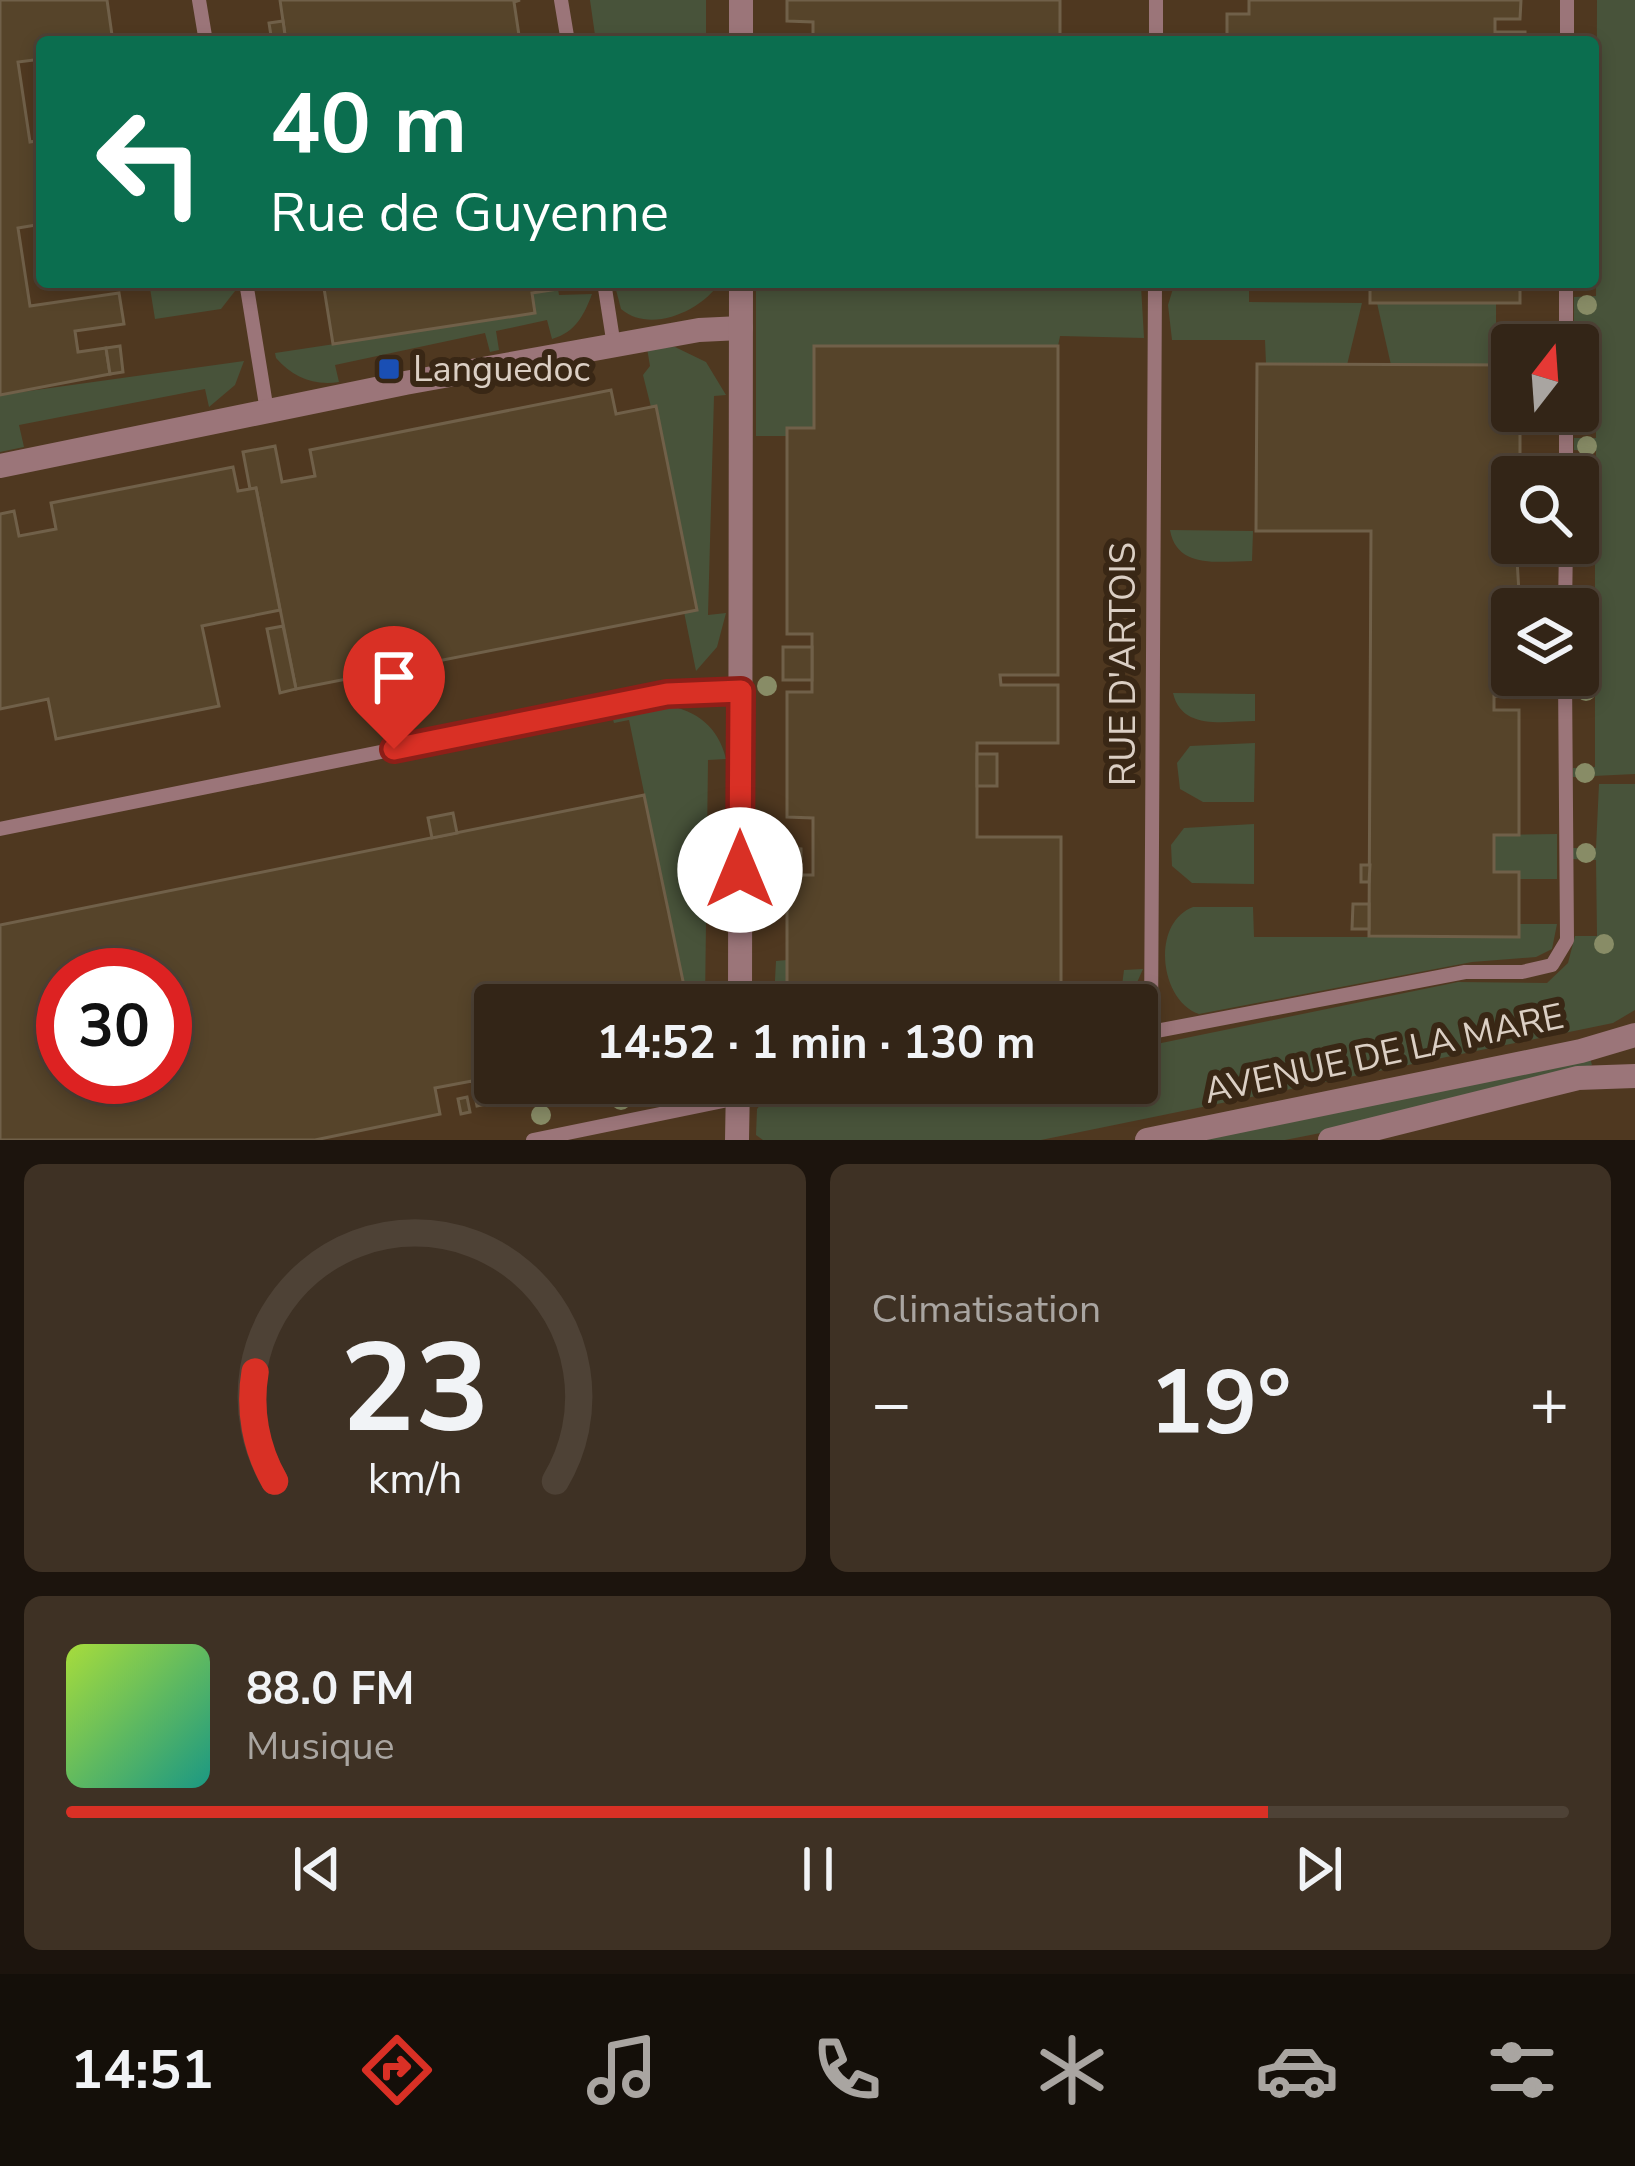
<!DOCTYPE html>
<html lang="fr">
<head>
<meta charset="utf-8">
<style>
  :root { --surface:#332517; --page:#3e3124; --text:#f1f3f6; --muted:#a9a5a1; --line:#4e4236; --accent:#d93025 }
  body { margin:0; font-family:"Nunito Sans",sans-serif; background:var(--page); color:var(--text); height:100vh; display:flex; flex-direction:column; font-size:45px; white-space:nowrap }
  * { box-sizing:border-box; margin:0 }
  p { font-size:39px; color:var(--muted) }
  .icon { flex:none; width:66px; height:66px; fill:none; stroke:currentColor; stroke-width:2; stroke-linecap:round; stroke-linejoin:round }
  .map { position:relative; height:1140px; overflow:hidden }
  .details { display:flex; flex-direction:column; gap:24px; padding:24px; background:#1c140d; flex:1 }
  .details>* { flex:none }
  .hud { position:absolute; left:36px; top:36px; width:1563px; height:252px; border-radius:12px; box-shadow:0 6px 18px #0003,0 0 0 3px var(--line); background:#0b6e4f; color:#fff; overflow:hidden }
  .needle { width:78px; rotate:17deg }
  .buttons { position:absolute; left:1491px; top:324px; display:grid; gap:24px }
  .buttons a { display:grid; place-items:center; width:108px; height:108px; border-radius:12px; background:var(--surface); box-shadow:0 6px 18px #0003,0 0 0 3px var(--line); font-size:60px }
  .speed { position:absolute; left:36px; top:948px; display:flex; gap:24px; font-size:60px; font-weight:700; text-align:center }
  .speed>* { display:grid; place-content:center; width:156px; height:156px; border-radius:50%; background:var(--surface); box-shadow:0 6px 18px #0003,0 0 0 3px var(--line); line-height:1 }
  .speed .limit { border:18px solid #d22; background:#fff; color:#111 }
  .pin { position:absolute; display:grid; place-items:center; width:102px; height:102px; color:#fff; margin:-123px -51px; border-radius:50% 50% 50% 0; rotate:-45deg; box-shadow:0 0 12px #0007 }
  .pin .icon { rotate:45deg }
  .me { position:absolute; width:132px; margin:-66px; rotate:0deg; stroke-linejoin:round; filter:drop-shadow(0 0 9px #0008) }
  .turn { display:flex; align-items:center; gap:42px; height:252px; padding:0 36px; font-size:54px }
  .turn .icon { width:156px; height:156px; stroke-width:2.5 }
  .turn b { display:block; font-size:84px; line-height:102px }
  .big { font-size:90px; font-weight:700; line-height:1.1 }
  .details .widget { flex:1; display:flex; flex-direction:column; justify-content:center; gap:18px; min-width:0; padding:0 42px; border-radius:18px; background:var(--page) }
  .details .dial { align-items:center; gap:0 }
  .dial svg { height:312px; overflow:visible; fill:none; stroke:var(--line); stroke-width:7; stroke-linecap:round; text-anchor:middle }
  .dial text { fill:var(--text); stroke:none }
  .song { display:flex; align-items:center; gap:36px }
  .cover { width:144px; height:144px; border-radius:18px; background:linear-gradient(135deg,hsl(80 70% 55%),hsl(170 70% 35%)) }
  .played { height:12px; border-radius:6px; background:linear-gradient(90deg,var(--accent) 80%,var(--line) 80%) }
  .keys { display:flex; justify-content:space-around; direction:ltr }
  .heat { display:flex; justify-content:space-between; align-items:center; font-size:66px; direction:ltr }
  .details .tiles { flex:1; display:grid; gap:24px; grid-template-columns:1fr 1fr }
  .widget:last-child { grid-column:span 2 }
  .trip { position:absolute; left:474px; top:984px; width:684px; height:120px; border-radius:12px; background:var(--surface); box-shadow:0 6px 18px #0003,0 0 0 3px var(--line); font-weight:700; line-height:120px; text-align:center }
  .menu { display:flex; height:192px; justify-content:space-around; align-items:center; background:#140f09; color:var(--muted) }
  .menu .icon { width:84px; height:84px }
  .menu .selected { color:var(--accent) }
  .menu b { font-size:54px; color:var(--text) }
  .map>svg:first-child { display:block }
  .built { fill:#4f3820; fill-rule:evenodd }
  .green { fill:#48533a }
  .building { fill:#56442a; stroke:#706049; stroke-width:3; fill-rule:evenodd }
  .lines { fill:none; stroke-linecap:round; stroke-linejoin:round }
  .service { stroke:#9b7579; stroke-width:14 }
  .minor { stroke:#9b7579; stroke-width:24 }
  .tertiary { stroke:#9b7579; stroke-width:24 }
  .tree { fill:#888c66 }
  .route-casing { stroke:#8d1f18; stroke-width:30 }
  .route { stroke:#d93025; stroke-width:21 }
  .transit-dot { fill:#1a4fb4; stroke:#392715; stroke-width:4.5 }
  .labels { text-anchor:middle; dominant-baseline:central; stroke-width:12; stroke-linejoin:round; paint-order:stroke }
  .poi-label { font-size:36px; fill:#dbcfc4; stroke:#392715; text-anchor:start }
  .street-label { font-size:36px; fill:#dbcfc4; stroke:#392715 }
</style>
</head>
<body>
<div class="map">
<svg width="1635" height="1140" viewBox="0 0 1635 1140">
  <rect width="100%" height="100%" fill="#44311f"/>
  <path class="built" d="M0,0H1635V1140H0ZM42,42H1593V282H42ZM1512,345H1578V411H1512ZM1512,477H1578V543H1512ZM1512,609H1578V675H1512ZM63,975H165V1077H63ZM495,1005H1137V1083H495Z"/>
  <g class="green">
    <polygon points="590,0 706,0 706,42 596,42"/>
    <polygon points="1597,0 1635,0 1635,774 1573,777 1573,768 1595,767 1595,696 1572,695 1572,685 1595,685 1595,534 1578,533 1578,522 1596,522 1596,451 1574,450 1574,438 1596,438 1596,371 1578,370 1578,345 1574,345 1574,297 1596,296"/>
    <polygon points="149,282 234,282 235,291 221,309 155,319"/>
    <path d="M614,282H720C702,311 650,334 621,309Z"/>
    <polygon points="756,282 1141,286 1144,338 1060,336 1058,346 814,346 814,428 787,428 787,436 756,436"/>
    <polygon points="1175,282 1249,282 1249,302 1362,303 1347,365 1266,364 1265,340 1172,340 1168,305"/>
    <path d="M558,289L559,295L592,294C584,315 576,332 552,339L547,320L496,331L499,350L490,352L485,333L335,365L339,382C313,386 293,377 276,358L275,353L534,314L532,293Z"/>
    <polygon points="1377,303 1496,303 1496,365 1391,365"/>
    <polygon points="675,347 706,362 726,395 714,396 708,615 726,613 717,647 696,671 684,612 697,609 656,407 651,407 643,375 650,366 647,348"/>
    <polygon points="244,361 235,385 209,407 205,389 19,425 24,447 0,452 0,395"/>
    <path d="M1170,530L1253,531L1252,561C1220,561 1177,570 1170,530Z"/>
    <path d="M1173,693L1255,694V721C1224,721 1182,731 1173,693Z"/>
    <path d="M665,705C697,710 719,728 726,759L708,760L705,1005H688L629,720L614,723L612,716Z"/>
    <polygon points="1255,743 1254,802 1203,802 1180,789 1177,763 1190,746"/>
    <polygon points="1599,784 1635,784 1635,1010 1613,1023 1041,1140 763,1140 756,1135 757,1109 778,1083 1137,1083 1137,1048 1458,982 1547,983 1568,963 1575,936 1597,936 1596,860 1572,859 1572,848 1596,848"/>
    <polygon points="1254,824 1254,884 1192,883 1172,866 1171,845 1184,828"/>
    <polygon points="1557,834 1557,879 1519,879 1519,872 1494,872 1494,835"/>
    <path d="M1193,907H1253L1254,937H1518L1519,924H1557L1552,949L1536,957L1472,962L1199,1014C1159,1000 1151,923 1193,907Z"/>
    <polygon points="787,960 788,999 1120,1001 1124,970 1143,969 1127,1005 762,1005 762,999 774,999 776,961"/>
    <polygon points="1590,1058 1592,1065 1422,1113 1285,1140 1188,1140"/>
  </g>
  <g class="building">
    <polygon points="0,0 107,0 113,42 42,42 42,59 18,62 30,142 42,140 42,224 18,228 30,306 119,293 124,324 75,331 78,352 106,348 110,374 0,395"/>
    <polygon points="280,0 520,0 514,2 520,42 286,42"/>
    <polygon points="787,0 1060,0 1060,42 783,42 783,35 813,35 813,22 787,21"/>
    <polygon points="1249,0 1521,0 1520,19 1495,19 1495,32 1525,32 1525,42 1227,42 1227,14 1249,14"/>
    <polygon points="283,21 286,42 272,42 269,23"/>
    <polygon points="323,282 557,282 558,289 532,293 535,313 333,344"/>
    <polygon points="787,282 1019,282 1019,286 787,285"/>
    <rect x="1370" y="282" width="150" height="21"/>
    <polygon points="120,346 123,372 110,374 106,348"/>
    <polygon points="814,346 1058,346 1058,675 1000,675 1001,685 1058,685 1058,743 977,743 977,837 1061,837 1061,1000 787,999 787,875 813,875 813,818 787,817 787,692 812,692 812,634 787,634 787,428 814,428"/>
    <polygon points="1257,364 1512,365 1512,411 1520,411 1520,477 1512,477 1520,609 1512,609 1512,652 1494,652 1494,664 1512,664 1512,675 1525,675 1524,697 1494,696 1494,710 1519,710 1519,835 1494,835 1494,872 1519,872 1519,937 1369,936 1371,531 1256,531"/>
    <polygon points="611,390 616,414 656,406 697,610 296,689 256,488 250,489 243,452 275,446 282,482 315,476 310,450"/>
    <polygon points="233,467 238,491 256,488 280,610 202,626 219,706 56,739 48,699 0,709 0,514 14,511 19,536 56,529 51,503"/>
    <polygon points="283,626 296,689 280,693 267,629"/>
    <rect x="783" y="647" width="29" height="33"/>
    <rect x="977" y="754" width="20" height="32"/>
    <path d="M644,795L688,1005H495V1083H587L477,1106L472,1081L435,1088L440,1114L315,1140H0V925ZM63,975H165V1077H63Z"/>
    <polygon points="453,813 457,833 432,838 428,818"/>
    <polygon points="787,848 801,849 801,859 787,859"/>
    <polygon points="1361,865 1370,865 1369,882 1361,882"/>
    <polygon points="1353,904 1369,904 1369,929 1352,929"/>
    <polygon points="467,1097 470,1112 461,1114 458,1099"/>
  </g>
  <g class="lines">
    <g class="service">
      <polyline points="199,0 206,42"/>
      <polyline points="561,0 568,42"/>
      <polyline points="1156,42 1156,0"/>
      <polyline points="1567,42 1567,0"/>
      <polyline points="246,282 267,411"/>
      <polyline points="604,282 614,346"/>
      <polyline points="1566,345 1566,282"/>
      <polyline points="1566,477 1566,411"/>
      <polyline points="1565,609 1566,543"/>
      <polyline points="0,829 667,694 741,691"/>
      <polyline points="1137,1032 1151,1032 1155,282"/>
      <polyline points="1151,1032 1465,972 1522,972 1552,965 1567,940 1565,675"/>
      <polyline points="533,1140 738,1098"/>
    </g>
    <g class="minor">
      <polyline points="741,42 741,0"/>
      <polyline points="0,466 405,383 699,330 741,328"/>
      <polyline points="740,1005 741,282"/>
      <polyline points="737,1140 738,1083"/>
    </g>
    <g class="tertiary">
      <polyline points="1147,1140 1581,1051 1635,1035"/>
      <polyline points="1330,1140 1578,1078 1635,1076"/>
    </g>
  </g>
  <g class="tree">
    <circle cx="1587" cy="305" r="10"/>
    <circle cx="1587" cy="446" r="10"/>
    <circle cx="767" cy="686" r="10"/>
    <circle cx="1586" cy="691" r="10"/>
    <circle cx="1585" cy="773" r="10"/>
    <circle cx="1586" cy="853" r="10"/>
    <circle cx="1604" cy="944" r="10"/>
    <circle cx="621" cy="1100" r="10"/>
    <circle cx="541" cy="1115" r="10"/>
  </g>
  <g class="lines">
    <defs>
      <polyline id="route" points="394,749 667,694 741,691 740,870"/>
    </defs>
    <use href="#route" class="route-casing"/>
    <use href="#route" class="route"/>
  </g>
  <rect class="transit-dot" x="377" y="357" width="24" height="24" rx="6"/>
  <g class="labels">
    <g class="poi-label">
      <text x="413" y="369">Languedoc</text>
    </g>
    <g class="street-label">
      <text transform="translate(1123 664) rotate(-90)">RUE D'ARTOIS</text>
      <text transform="translate(1384 1054) rotate(-12)">AVENUE DE LA MARE</text>
    </g>
  </g>
</svg>
<div class="buttons">
<a><svg class="needle" viewBox="-14 -14 28 28"><path d="M0-13l5 13h-10z" fill="#e53935"/><path d="M0 13l5-13h-10z" fill="#a9a5a1"/></svg></a>
<a><svg class="icon" aria-label="search" viewBox="0 0 24 24"><circle cx="10" cy="10" r="6"/><path d="M15 15l6 6"/></svg></a>
<a><svg class="icon" aria-label="layers" viewBox="0 0 24 24"><path d="M12 4l9 5-9 5-9-5zM3 14l9 5 9-5"/></svg></a>
</div>
<div class="speed"><div class="limit">30</div></div>
<div class="pin" style="left:394px;top:749px;background:#d93025"><svg class="icon" aria-label="arrive" viewBox="0 0 24 24"><path d="M6 21V4h12l-3 4 3 4H6"/></svg></div>
<svg class="me" style="left:740px;top:870px" viewBox="-20 -20 40 40"><circle r="19" fill="#fff"/><path d="M0-13L10 11 0 6-10 11z" fill="#d93025"/></svg>
<div class="trip">14:52 · 1 min · 130 m</div>
<div class="hud">
<div class="turn"><svg class="icon" aria-label="left" viewBox="0 0 24 24"><path d="M17 20v-9H6M10 6l-5 5 5 5"/></svg><div><b>40 m</b>Rue de Guyenne</div></div>
</div>
</div>
<section class="details">
<div class="tiles">
<div class="widget dial"><svg viewBox="0 0 100 80">
<path d="M14 69A42 42 0 1 1 86 69"/>
<path d="M14 69A42 42 0 0 1 9 41" stroke="#d93025"/>
<text x="50" y="56" font-size="32" font-weight="700">23</text>
<text x="50" y="72" font-size="11">km/h</text>
</svg></div>
<div class="widget"><p>Climatisation</p>
<div class="heat"><a>−</a><b class="big">19°</b><a>+</a></div>
</div>
<div class="widget">
<div class="song"><i class="cover"></i><div><b>88.0 FM</b><p>Musique</p></div></div>
<div class="played"></div>
<div class="keys"><svg class="icon" aria-label="previous" viewBox="0 0 24 24"><path d="M18 5L8 12l10 7zM5 5v14"/></svg><svg class="icon" aria-label="pause" viewBox="0 0 24 24"><path d="M8 5v14M16 5v14"/></svg><svg class="icon" aria-label="next" viewBox="0 0 24 24"><path d="M6 5l10 7-10 7zM19 5v14"/></svg></div>
</div>
</div>
</section>
<nav class="menu">
<b>14:51</b>
<svg class="icon selected" aria-label="directions" viewBox="0 0 24 24"><path d="M12 3l9 9-9 9-9-9zM9 14v-3h6M13 9l2 2-2 2"/></svg>
<svg class="icon" aria-label="music" viewBox="0 0 24 24"><path d="M9 18V5l10-2v13"/><circle cx="6" cy="18" r="3"/><circle cx="16" cy="16" r="3"/></svg>
<svg class="icon" aria-label="phone" viewBox="0 0 24 24"><path d="M5 4h4l2 5-3 2q2 4 5 5l2-3 5 2v4C11 20 4 13 5 4z"/></svg>
<svg class="icon" aria-label="climate" viewBox="0 0 24 24"><path d="M12 3v18M4 7l16 10M4 17L20 7"/></svg>
<svg class="icon" aria-label="car" viewBox="0 0 24 24"><path d="M5 17H2v-5l4-1 3-4h7l3 4 3 1v5h-3M9 17h6M6 11h13"/><circle cx="7" cy="17" r="2"/><circle cx="17" cy="17" r="2"/></svg>
<svg class="icon" aria-label="filters" viewBox="0 0 24 24"><path d="M4 7h16M4 17h16"/><circle cx="9" cy="7" r="2"/><circle cx="15" cy="17" r="2"/></svg>
</nav>
</body>
</html>
